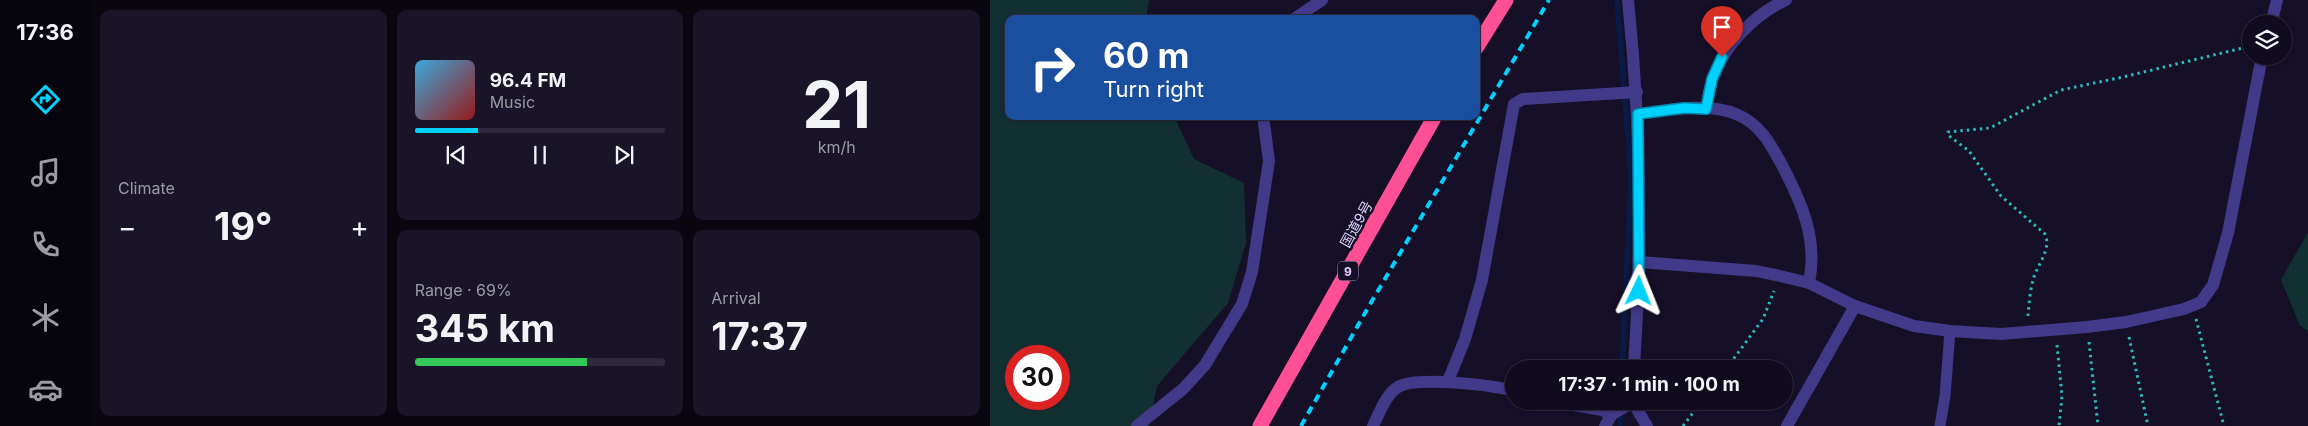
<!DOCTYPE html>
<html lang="en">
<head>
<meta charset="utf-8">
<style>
  :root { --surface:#100b1e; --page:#191427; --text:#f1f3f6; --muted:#9c9ba4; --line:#302b3c; --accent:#01d1ff }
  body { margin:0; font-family:Inter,"Noto Sans JP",sans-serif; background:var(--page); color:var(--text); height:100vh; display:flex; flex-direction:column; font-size:19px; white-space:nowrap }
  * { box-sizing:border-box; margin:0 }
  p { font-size:16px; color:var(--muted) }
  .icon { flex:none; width:28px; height:28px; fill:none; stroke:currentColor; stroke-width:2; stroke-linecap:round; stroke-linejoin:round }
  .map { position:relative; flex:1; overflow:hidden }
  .drawer { display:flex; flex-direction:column; gap:10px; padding:10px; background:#090610; width:900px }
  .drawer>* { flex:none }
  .guide { position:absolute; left:15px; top:15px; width:475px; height:105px; border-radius:10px; box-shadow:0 1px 4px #0004,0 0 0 1px var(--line); background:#1a4fa0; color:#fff; overflow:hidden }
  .buttons { position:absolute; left:1252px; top:15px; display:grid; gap:10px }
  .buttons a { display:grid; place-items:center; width:50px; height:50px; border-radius:50%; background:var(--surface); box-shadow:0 1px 4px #0004,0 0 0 1px var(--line); font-size:25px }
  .speed { position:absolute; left:15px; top:345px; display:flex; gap:10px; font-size:25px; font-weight:700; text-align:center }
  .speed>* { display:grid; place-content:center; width:65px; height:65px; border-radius:50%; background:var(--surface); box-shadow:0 1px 4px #0004,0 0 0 1px var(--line); line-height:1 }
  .speed .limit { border:8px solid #d22; background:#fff; color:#111 }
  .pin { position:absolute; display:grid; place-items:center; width:42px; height:42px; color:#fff; margin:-51px -21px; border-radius:50% 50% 50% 0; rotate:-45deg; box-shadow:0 0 5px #0007 }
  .pin .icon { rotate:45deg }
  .me { position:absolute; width:55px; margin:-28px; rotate:2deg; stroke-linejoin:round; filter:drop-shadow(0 0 4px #0008) }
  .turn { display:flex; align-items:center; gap:18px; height:105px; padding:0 15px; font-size:22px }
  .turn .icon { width:65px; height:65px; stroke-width:2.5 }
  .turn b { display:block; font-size:35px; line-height:42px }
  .big { font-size:38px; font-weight:700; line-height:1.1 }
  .drawer .widget { flex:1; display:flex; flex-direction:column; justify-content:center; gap:8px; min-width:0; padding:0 18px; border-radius:10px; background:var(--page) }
  .drawer .dial { align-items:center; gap:0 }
  .dial b { font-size:65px; line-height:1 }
  .song { display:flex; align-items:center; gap:15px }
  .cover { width:60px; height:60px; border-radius:8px; background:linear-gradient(135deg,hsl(200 70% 55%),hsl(0 70% 35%)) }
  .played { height:5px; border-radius:2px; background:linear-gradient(90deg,var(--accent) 25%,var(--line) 25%) }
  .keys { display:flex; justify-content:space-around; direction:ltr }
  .heat { display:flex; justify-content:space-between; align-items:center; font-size:28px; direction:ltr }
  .charge { height:8px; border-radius:4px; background:linear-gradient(90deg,#34c759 69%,var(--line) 0) }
  .drawer .tiles { flex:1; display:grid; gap:10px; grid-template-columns:repeat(3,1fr) }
  .widget:first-child { grid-row:span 2 }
  .trip { position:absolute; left:515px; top:360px; width:288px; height:50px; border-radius:25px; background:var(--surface); box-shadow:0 1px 4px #0004,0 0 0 1px var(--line); font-weight:700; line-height:50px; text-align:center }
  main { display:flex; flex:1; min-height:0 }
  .tab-bar { display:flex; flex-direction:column; width:90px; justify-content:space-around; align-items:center; background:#06040c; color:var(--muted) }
  .tab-bar .icon { width:35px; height:35px }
  .tab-bar .on { color:var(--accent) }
  .tab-bar b { font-size:22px; color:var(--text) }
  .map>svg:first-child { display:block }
  .green { fill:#123032; fill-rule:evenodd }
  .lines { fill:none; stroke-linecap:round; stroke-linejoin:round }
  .stream { stroke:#091a47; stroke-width:5.5 }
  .path { stroke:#2cb9bc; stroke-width:3; stroke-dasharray:2.5 4; stroke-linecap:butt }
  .lane { stroke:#423988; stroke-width:11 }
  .street { stroke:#423988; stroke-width:12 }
  .highway { stroke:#ff5096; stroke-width:15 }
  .rail { stroke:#01d1ff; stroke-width:4; stroke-dasharray:8 6; stroke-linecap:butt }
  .route-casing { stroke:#0188a6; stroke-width:12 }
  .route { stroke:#01d1ff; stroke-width:9 }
  .labels { text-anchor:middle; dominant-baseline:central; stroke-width:5; stroke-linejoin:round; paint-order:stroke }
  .shield { fill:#150f28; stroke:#a19abe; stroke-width:1 }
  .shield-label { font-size:12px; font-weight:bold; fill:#ddd5ff }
  .street-label { font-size:14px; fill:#ddd5ff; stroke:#150f28 }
</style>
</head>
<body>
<main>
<nav class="tab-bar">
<b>17:36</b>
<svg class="icon on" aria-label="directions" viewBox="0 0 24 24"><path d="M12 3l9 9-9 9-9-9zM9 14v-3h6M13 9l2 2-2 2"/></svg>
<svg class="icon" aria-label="music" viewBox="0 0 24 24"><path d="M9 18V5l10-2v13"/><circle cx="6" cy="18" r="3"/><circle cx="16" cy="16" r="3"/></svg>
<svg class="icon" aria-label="phone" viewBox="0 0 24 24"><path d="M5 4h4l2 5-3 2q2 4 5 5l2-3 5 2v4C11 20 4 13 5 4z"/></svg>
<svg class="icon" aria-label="climate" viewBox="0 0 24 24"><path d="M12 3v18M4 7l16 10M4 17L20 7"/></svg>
<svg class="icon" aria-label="car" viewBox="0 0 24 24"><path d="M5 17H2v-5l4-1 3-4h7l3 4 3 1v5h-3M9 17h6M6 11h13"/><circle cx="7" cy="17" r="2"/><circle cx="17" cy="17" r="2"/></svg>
</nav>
<section class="drawer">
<div class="tiles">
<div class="widget"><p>Climate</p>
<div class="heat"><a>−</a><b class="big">19°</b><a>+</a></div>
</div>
<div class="widget">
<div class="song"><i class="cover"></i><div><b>96.4 FM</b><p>Music</p></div></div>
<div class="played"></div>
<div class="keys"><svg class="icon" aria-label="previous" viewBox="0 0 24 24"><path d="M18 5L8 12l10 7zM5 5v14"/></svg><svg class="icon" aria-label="pause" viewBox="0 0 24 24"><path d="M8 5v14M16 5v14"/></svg><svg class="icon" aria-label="next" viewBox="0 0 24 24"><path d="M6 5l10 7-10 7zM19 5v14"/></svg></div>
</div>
<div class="widget dial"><b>21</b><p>km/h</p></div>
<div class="widget"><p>Range · 69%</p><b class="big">345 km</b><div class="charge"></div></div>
<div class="widget"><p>Arrival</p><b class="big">17:37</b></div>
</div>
</section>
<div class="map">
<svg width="1318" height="426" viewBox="0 0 1318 426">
  <rect width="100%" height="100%" fill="#150f28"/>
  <g class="green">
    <path d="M0,0H159L156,19H19V116H184L204,159L254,183L256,243L238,303L167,386L159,426H0ZM26,356H69V399H26Z"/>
    <polygon points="1318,232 1318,331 1310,326 1291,280"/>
  </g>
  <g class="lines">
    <g class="stream">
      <polyline points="627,0 641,178 632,369"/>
      <polyline points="630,426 631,401"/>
    </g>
    <g class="path">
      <path d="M1038,316C1039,304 1040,291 1043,280C1047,265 1062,249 1055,234L1011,196L979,151L958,135V132L1000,128L1071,90L1133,77L1261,46"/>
      <polyline points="1206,319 1234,426"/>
      <polyline points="1139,337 1158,426"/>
      <polyline points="1099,342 1108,426"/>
      <polyline points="1067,345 1072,396 1069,426"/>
      <polyline points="736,369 773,319 784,291"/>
      <polyline points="693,426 712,401"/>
    </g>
    <polyline class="lane" points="950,426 955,396 960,331"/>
    <g class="street">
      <path d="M638,0C651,123 652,246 644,369"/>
      <polyline points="304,19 332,0"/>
      <polyline points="1281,24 1287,0"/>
      <path d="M716,109C718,99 719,88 723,78C734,45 765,14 796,0"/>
      <path d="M648,114C677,110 718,102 746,114C771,124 781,145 793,167C812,203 828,240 819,283"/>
      <polyline points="650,262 766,271 790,276 819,283 865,306 924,326 960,331 1011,334 1097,327 1136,322 1194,309 1211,302 1223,285 1238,233 1272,56"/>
      <polyline points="458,381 475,339 492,280 524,104 533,99 647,92"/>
      <polyline points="559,401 613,410 621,416"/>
      <polyline points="642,401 657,426"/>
      <polyline points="147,426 193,389 215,365 252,304 262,272 279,161 273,116"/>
      <path d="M383,426C389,414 396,394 408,387C426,376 502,385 524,391"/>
      <polyline points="615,426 622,414 642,403"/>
      <polyline points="797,426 865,306"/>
    </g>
    <g class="highway">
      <polyline points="486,48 516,0"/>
      <polyline points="270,426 445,116"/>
    </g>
    <polyline class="rail" points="311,426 379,306 559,0"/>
  </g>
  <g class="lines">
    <defs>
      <polyline id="route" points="649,291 648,114 694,108 716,109 722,79 732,57"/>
    </defs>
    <use href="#route" class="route-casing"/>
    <use href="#route" class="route"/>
  </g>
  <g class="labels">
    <rect class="shield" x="348" y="261.5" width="20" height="19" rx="4"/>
    <g class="shield-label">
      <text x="358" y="271">9</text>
    </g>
    <g class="street-label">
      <text transform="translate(366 224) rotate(-61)">国道9号</text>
    </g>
  </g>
</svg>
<div class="buttons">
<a><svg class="icon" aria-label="layers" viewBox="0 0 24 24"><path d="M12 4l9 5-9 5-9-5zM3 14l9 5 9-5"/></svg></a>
</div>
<div class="speed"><div class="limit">30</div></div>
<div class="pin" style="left:732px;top:57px;background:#d93025"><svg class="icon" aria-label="arrive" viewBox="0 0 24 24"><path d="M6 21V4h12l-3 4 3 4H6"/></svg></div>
<svg class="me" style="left:649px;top:291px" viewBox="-20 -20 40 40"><path d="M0-17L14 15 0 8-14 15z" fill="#01d1ff" stroke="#fff" stroke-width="4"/></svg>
<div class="trip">17:37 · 1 min · 100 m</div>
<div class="guide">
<div class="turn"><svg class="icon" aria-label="right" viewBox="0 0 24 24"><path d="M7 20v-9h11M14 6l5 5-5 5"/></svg><div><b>60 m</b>Turn right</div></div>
</div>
</div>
</main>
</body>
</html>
